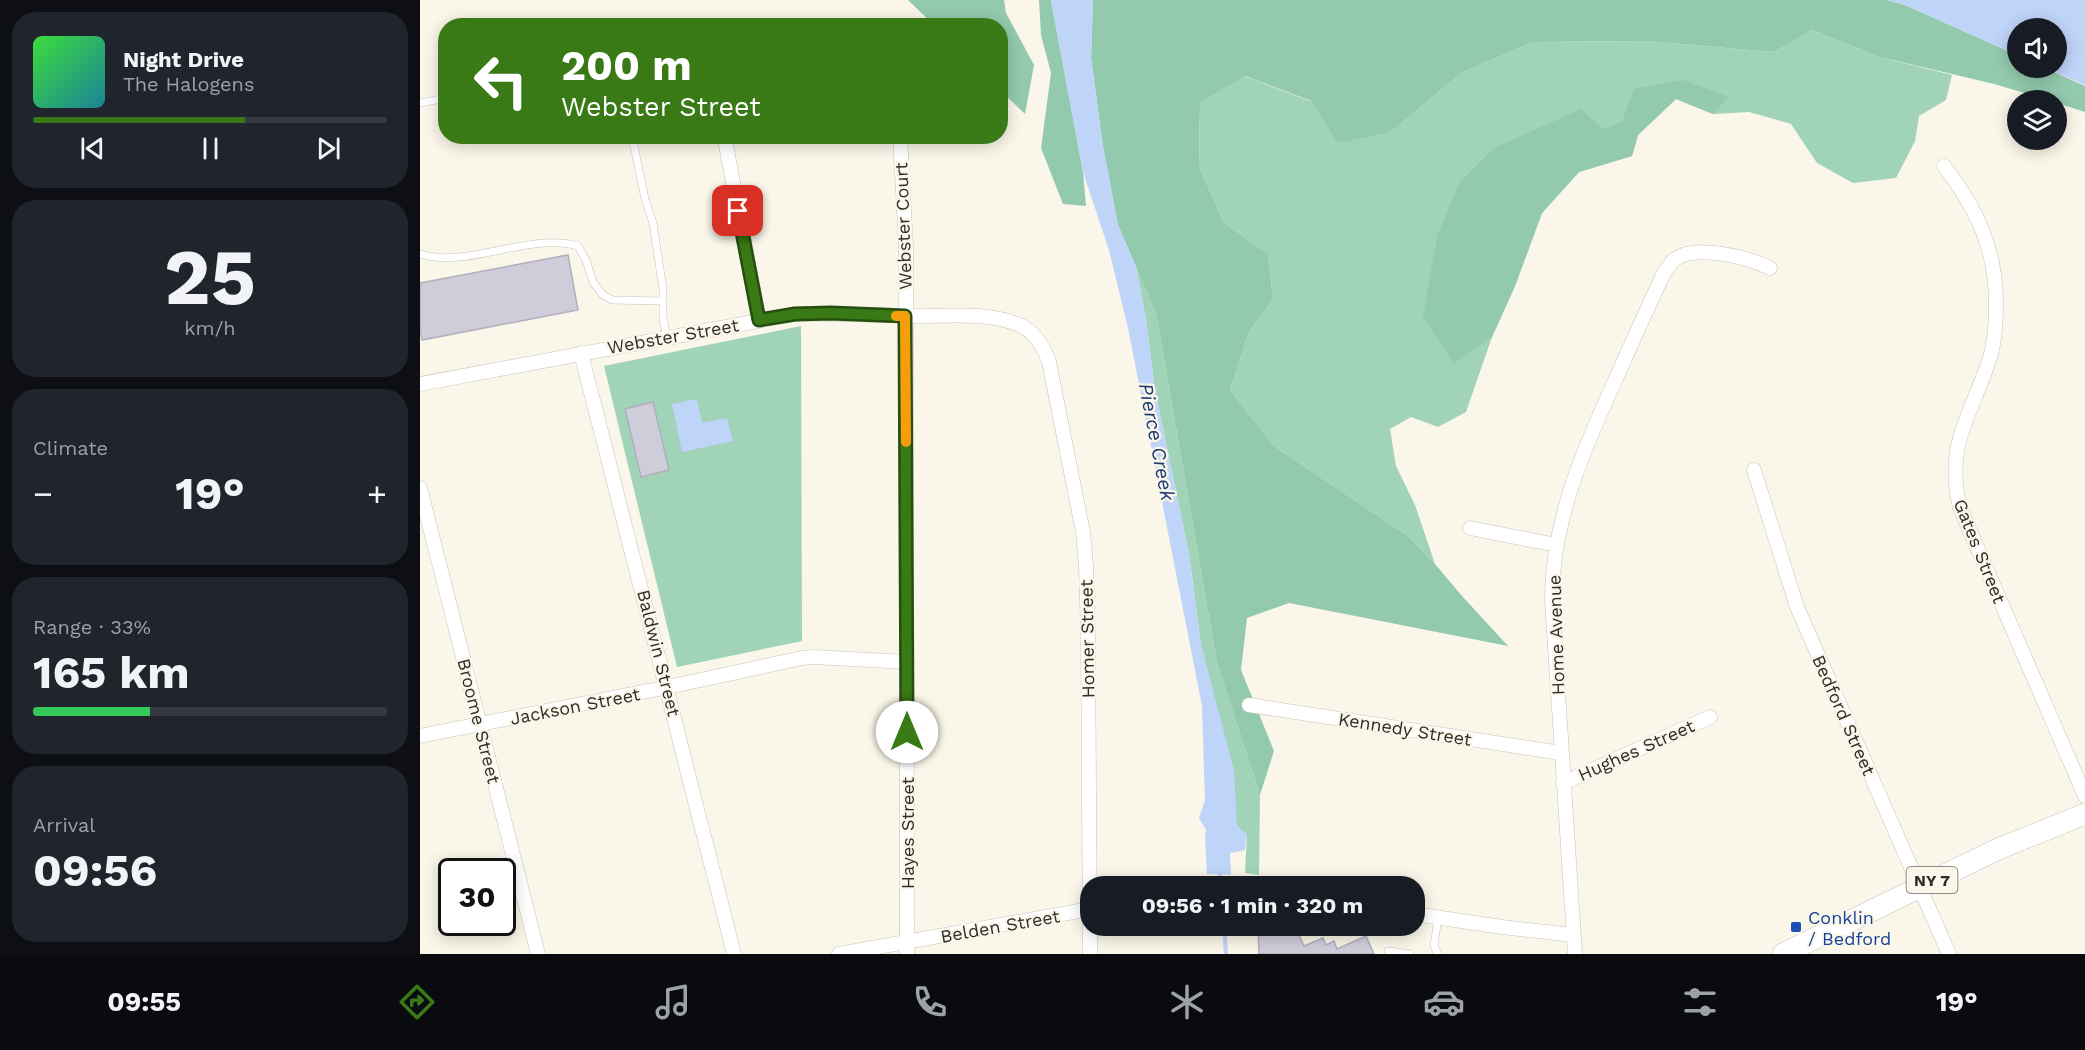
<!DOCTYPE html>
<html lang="en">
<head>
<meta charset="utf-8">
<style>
  :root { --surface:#171b24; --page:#20242c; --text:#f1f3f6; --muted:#9ea1a6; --line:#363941; --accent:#397916 }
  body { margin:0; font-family:"Work Sans",sans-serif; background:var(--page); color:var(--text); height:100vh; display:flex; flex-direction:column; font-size:22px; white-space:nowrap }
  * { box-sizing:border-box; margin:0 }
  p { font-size:20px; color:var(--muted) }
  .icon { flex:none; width:33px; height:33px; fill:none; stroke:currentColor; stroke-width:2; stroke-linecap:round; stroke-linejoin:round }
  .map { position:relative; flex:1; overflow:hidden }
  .sheet { display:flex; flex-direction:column; gap:12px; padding:12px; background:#0d0f14; width:420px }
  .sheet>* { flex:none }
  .top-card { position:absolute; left:18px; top:18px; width:570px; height:126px; border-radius:24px; box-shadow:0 3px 15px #0003; background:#397916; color:#fff; overflow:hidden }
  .tools { position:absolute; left:1587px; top:18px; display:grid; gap:12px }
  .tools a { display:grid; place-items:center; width:60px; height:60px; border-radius:50%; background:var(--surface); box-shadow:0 3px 15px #0003; font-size:30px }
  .speed { position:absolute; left:18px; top:858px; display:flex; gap:12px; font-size:30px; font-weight:700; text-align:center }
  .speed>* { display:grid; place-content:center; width:78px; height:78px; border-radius:50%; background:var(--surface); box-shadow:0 3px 15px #0003; line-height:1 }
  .speed .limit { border:3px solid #111; border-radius:9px; background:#fff; color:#111 }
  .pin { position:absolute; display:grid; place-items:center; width:51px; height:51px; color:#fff; margin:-26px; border-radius:12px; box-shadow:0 3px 9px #0006 }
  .me { position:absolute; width:66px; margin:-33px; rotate:0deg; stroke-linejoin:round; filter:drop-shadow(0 0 4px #0008) }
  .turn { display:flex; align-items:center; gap:21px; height:126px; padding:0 24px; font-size:27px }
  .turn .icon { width:78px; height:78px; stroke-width:2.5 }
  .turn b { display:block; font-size:42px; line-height:51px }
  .big { font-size:45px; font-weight:700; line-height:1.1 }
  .sheet .widget { flex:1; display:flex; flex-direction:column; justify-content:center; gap:9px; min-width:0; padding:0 21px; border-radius:24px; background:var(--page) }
  .sheet .dial { align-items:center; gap:0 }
  .dial b { font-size:78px; line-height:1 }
  .song { display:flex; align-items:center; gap:18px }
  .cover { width:72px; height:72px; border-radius:9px; background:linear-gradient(135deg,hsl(120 70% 55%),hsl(190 70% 35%)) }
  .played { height:6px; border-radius:3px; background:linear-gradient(90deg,var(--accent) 60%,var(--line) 60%) }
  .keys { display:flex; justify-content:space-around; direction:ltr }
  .heat { display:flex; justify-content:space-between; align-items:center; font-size:33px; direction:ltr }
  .charge { height:9px; border-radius:4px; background:linear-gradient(90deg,#34c759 33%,var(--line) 0) }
  .trip { position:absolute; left:660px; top:876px; width:345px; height:60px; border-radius:24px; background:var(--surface); box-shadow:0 3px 15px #0003; font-weight:700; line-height:60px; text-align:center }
  .tabs { display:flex; height:96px; justify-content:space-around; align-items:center; background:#090b0e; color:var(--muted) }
  .tabs .icon { width:42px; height:42px }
  .tabs .on { color:var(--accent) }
  .tabs b { font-size:27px; color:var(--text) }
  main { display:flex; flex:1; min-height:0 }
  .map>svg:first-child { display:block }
  .green { fill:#a1d3b8 }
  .forest { fill:#93caad }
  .water { fill:#bfd4f9 }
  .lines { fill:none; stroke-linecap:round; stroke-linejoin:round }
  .stream { stroke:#bfd4f9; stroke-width:4 }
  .building { fill:#cfcdda; stroke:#b1afbc; stroke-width:1.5 }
  .service-casing { stroke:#c7c3b7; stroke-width:8 }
  .minor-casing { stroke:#c7c3b7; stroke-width:15 }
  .primary-casing { stroke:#c7c3b7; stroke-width:22 }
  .service { stroke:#fff; stroke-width:7 }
  .minor { stroke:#fff; stroke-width:14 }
  .primary { stroke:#fff; stroke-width:21 }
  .route-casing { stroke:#254f0e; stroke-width:15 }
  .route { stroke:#397916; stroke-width:10 }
  .slow { stroke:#f59e0b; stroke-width:10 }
  .transit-dot { fill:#1a4fb4; stroke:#faf6e9; stroke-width:2 }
  .labels { text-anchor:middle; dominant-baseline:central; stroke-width:4.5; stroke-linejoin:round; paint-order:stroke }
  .shield { fill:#faf6e9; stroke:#6b6962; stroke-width:1.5 }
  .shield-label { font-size:16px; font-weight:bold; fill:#2e2d28 }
  .street-label { font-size:18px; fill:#2e2d28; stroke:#faf6e9 }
  .transit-label { font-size:18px; fill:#164399; stroke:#faf6e9; text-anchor:start }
  .water-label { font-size:20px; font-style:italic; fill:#203e74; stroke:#faf6e9 }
</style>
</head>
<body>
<main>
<section class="sheet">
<div class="widget">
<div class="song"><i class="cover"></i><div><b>Night Drive</b><p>The Halogens</p></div></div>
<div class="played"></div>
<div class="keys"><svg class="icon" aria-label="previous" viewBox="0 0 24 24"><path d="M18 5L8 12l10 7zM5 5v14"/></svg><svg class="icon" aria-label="pause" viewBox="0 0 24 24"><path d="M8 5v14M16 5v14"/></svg><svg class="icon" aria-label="next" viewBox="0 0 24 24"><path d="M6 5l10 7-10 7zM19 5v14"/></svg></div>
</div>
<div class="widget dial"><b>25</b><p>km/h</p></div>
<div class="widget"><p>Climate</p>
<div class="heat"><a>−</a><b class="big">19°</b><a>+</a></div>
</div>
<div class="widget"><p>Range · 33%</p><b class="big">165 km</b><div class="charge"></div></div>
<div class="widget"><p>Arrival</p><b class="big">09:56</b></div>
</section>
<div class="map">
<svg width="1665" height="954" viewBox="0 0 1665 954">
  <rect width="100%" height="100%" fill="#faf6e9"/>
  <g class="green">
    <polygon points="1392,30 1460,57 1532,75 1526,100 1499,116 1495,141 1476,178 1433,183 1397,163 1371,124 1329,112 1293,114 1256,99 1218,135 1212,156 1159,172 1122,213 1095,286 1072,337 1046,412 1018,427 991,417 970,429 976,466 995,505 1015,564 988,536 854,446 810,390 829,332 853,299 848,254 804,223 779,166 780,103 824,76 971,132 1041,73 1113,42 1225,41 1354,52"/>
    <polygon points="716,266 736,313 797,663 840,795 839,875 825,873 827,835 817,826 794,698 781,645 769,554 735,390 726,320"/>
    <polygon points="381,326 382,641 257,667 184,366"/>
  </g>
  <g class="forest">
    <polygon points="488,0 584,0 586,13 614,65 605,114 581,91 580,26 514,25"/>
    <polygon points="619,0 631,0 663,172 666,206 643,204 621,148 631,73 621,35"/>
    <polygon points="673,0 1467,0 1485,5 1597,55 1598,68 1625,68 1665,86 1665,112 1637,103 1636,100 1628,100 1574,84 1460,57 1392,30 1354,52 1225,41 1113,42 1041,73 971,132 918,143 891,101 825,76 780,103 779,166 804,223 848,254 853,299 829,332 810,390 854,446 988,536 1015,564 1042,596 1088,646 869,603 827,618 821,670 854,751 840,795 797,663 736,313 698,225 683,147 671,58"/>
    <polygon points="1263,80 1309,97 1293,114 1256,99 1218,135 1212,156 1159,172 1122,213 1095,286 1072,337 1034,363 1003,317 1017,236 1040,182 1074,148 1161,109 1183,129 1202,122 1214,89"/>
  </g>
  <g class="water">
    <polygon points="631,0 673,0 671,58 683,147 698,225 716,266 726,320 735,390 769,554 781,645 814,770 817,826 827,835 825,850 810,853 811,875 787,874 785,835 786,830 779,818 785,800 782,706 708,328 689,250 663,172"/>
    <polygon points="1467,0 1665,0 1665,85 1625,68 1636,68 1636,28 1598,28 1597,55 1485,5"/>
    <polygon points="277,399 282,423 307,418 313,441 262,452 252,404"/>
  </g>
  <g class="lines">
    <g class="stream">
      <polyline points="800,872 801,886"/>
      <polyline points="804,926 806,954"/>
    </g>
  </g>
  <g class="building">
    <polygon points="148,255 158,310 2,340 0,330 0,283"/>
    <polygon points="233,402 249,470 221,477 205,409"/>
    <polygon points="838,926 875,926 884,946 903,938 906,945 914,941 917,949 946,936 954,954 839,954"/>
  </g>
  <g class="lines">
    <defs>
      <g id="service">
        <polyline points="0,103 26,98"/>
        <polyline points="212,136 225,199 233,223 243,289 243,318 247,337"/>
        <path d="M0,254C51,269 106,232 158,246L166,260L173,282L182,294L192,300L243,301"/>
        <polyline points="968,951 990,954"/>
        <polyline points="1018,954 1014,946 1018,918"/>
      </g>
      <g id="minor">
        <polyline points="307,136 306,145 339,320"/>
        <polyline points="480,136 486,247 487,954"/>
        <path d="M1524,166C1557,209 1576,249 1576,304C1576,321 1575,338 1571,354C1553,414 1524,442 1540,508L1665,796"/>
        <polyline points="161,353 314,954"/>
        <path d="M0,384L375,314C413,313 449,315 487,316C522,317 563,311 597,324C613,329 624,347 629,362L663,532L666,566L668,633L670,954"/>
        <polyline points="1334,470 1377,607 1529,954"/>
        <polyline points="0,488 118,954"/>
        <polyline points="1050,528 1136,545"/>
        <polyline points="829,705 1141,753"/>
        <polyline points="0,736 248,687 382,658 393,657 487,662"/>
        <polyline points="1143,783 1290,717"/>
        <polyline points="994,914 1082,927 1153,935"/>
        <polyline points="419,954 670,909"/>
        <path d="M1155,954L1132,600C1132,522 1162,453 1194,383C1210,347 1226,311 1243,275C1246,270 1250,264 1254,260C1275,243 1329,258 1350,268"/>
      </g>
      <polyline id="primary" points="1363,954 1578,849 1665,814"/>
    </defs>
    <use href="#service" class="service-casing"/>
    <use href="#minor" class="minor-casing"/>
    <use href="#primary" class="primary-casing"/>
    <use href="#service" class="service"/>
    <use href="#minor" class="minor"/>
    <use href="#primary" class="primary"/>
  </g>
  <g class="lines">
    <defs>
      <polyline id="route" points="318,211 339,320 375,314 411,313 485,316 487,732"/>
    </defs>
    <use href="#route" class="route-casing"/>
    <use href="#route" class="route"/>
    <polyline class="slow" points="476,316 485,316 486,442"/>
  </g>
  <rect class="transit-dot" x="1370" y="921" width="12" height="12" rx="3"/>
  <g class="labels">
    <rect class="shield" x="1486.5" y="867" width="51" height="26" rx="4.5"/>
    <g class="shield-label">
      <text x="1512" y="880">NY 7</text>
    </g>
    <g class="street-label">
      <text transform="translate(483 226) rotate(-92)">Webster Court</text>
      <text transform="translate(253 336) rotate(-10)">Webster Street</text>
      <text transform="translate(1560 551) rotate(68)">Gates Street</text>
      <text transform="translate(1136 635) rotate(-92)">Home Avenue</text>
      <text transform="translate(667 639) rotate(-91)">Homer Street</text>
      <text transform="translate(239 653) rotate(76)">Baldwin Street</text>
      <text transform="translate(155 706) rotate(-11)">Jackson Street</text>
      <text transform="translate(1424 715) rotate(66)">Bedford Street</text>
      <text transform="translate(59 721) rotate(76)">Broome Street</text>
      <text transform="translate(985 729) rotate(9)">Kennedy Street</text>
      <text transform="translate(1216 750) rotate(-24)">Hughes Street</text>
      <text transform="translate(487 833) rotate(-90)">Hayes Street</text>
      <text transform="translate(580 926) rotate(-10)">Belden Street</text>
    </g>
    <g class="transit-label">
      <text x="1388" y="917">Conklin<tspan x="1388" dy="21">/ Bedford</tspan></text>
    </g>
    <g class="water-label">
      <text transform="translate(737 442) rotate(79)">Pierce Creek</text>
    </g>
  </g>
</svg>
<div class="tools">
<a><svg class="icon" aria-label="sound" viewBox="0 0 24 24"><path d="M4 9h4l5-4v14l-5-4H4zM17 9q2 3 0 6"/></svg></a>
<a><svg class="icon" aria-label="layers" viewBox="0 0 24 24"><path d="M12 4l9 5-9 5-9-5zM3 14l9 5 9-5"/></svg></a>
</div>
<div class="speed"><div class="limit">30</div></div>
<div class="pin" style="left:318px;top:211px;background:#d93025"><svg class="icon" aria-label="arrive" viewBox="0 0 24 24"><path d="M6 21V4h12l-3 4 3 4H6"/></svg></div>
<svg class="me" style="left:487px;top:732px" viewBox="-20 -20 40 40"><circle r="19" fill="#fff"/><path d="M0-13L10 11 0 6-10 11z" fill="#397916"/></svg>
<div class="trip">09:56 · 1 min · 320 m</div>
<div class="top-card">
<div class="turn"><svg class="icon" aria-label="left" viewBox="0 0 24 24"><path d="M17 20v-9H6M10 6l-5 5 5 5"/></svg><div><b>200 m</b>Webster Street</div></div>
</div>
</div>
</main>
<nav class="tabs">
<b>09:55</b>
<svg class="icon on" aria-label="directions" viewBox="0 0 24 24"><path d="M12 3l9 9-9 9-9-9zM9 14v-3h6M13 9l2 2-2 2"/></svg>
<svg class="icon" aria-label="music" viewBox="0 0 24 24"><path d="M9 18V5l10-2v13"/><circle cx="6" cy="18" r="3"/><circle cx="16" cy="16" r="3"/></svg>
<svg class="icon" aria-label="phone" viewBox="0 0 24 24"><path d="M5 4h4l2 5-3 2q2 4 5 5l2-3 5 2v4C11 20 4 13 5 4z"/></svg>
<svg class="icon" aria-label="climate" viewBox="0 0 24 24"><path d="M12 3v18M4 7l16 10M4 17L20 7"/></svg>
<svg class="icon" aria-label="car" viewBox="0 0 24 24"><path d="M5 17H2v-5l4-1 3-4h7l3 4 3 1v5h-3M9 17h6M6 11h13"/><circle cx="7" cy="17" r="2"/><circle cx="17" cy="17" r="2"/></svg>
<svg class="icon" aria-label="filters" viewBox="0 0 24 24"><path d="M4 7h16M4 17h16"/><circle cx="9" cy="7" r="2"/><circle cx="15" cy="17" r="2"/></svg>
<b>19°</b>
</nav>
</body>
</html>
